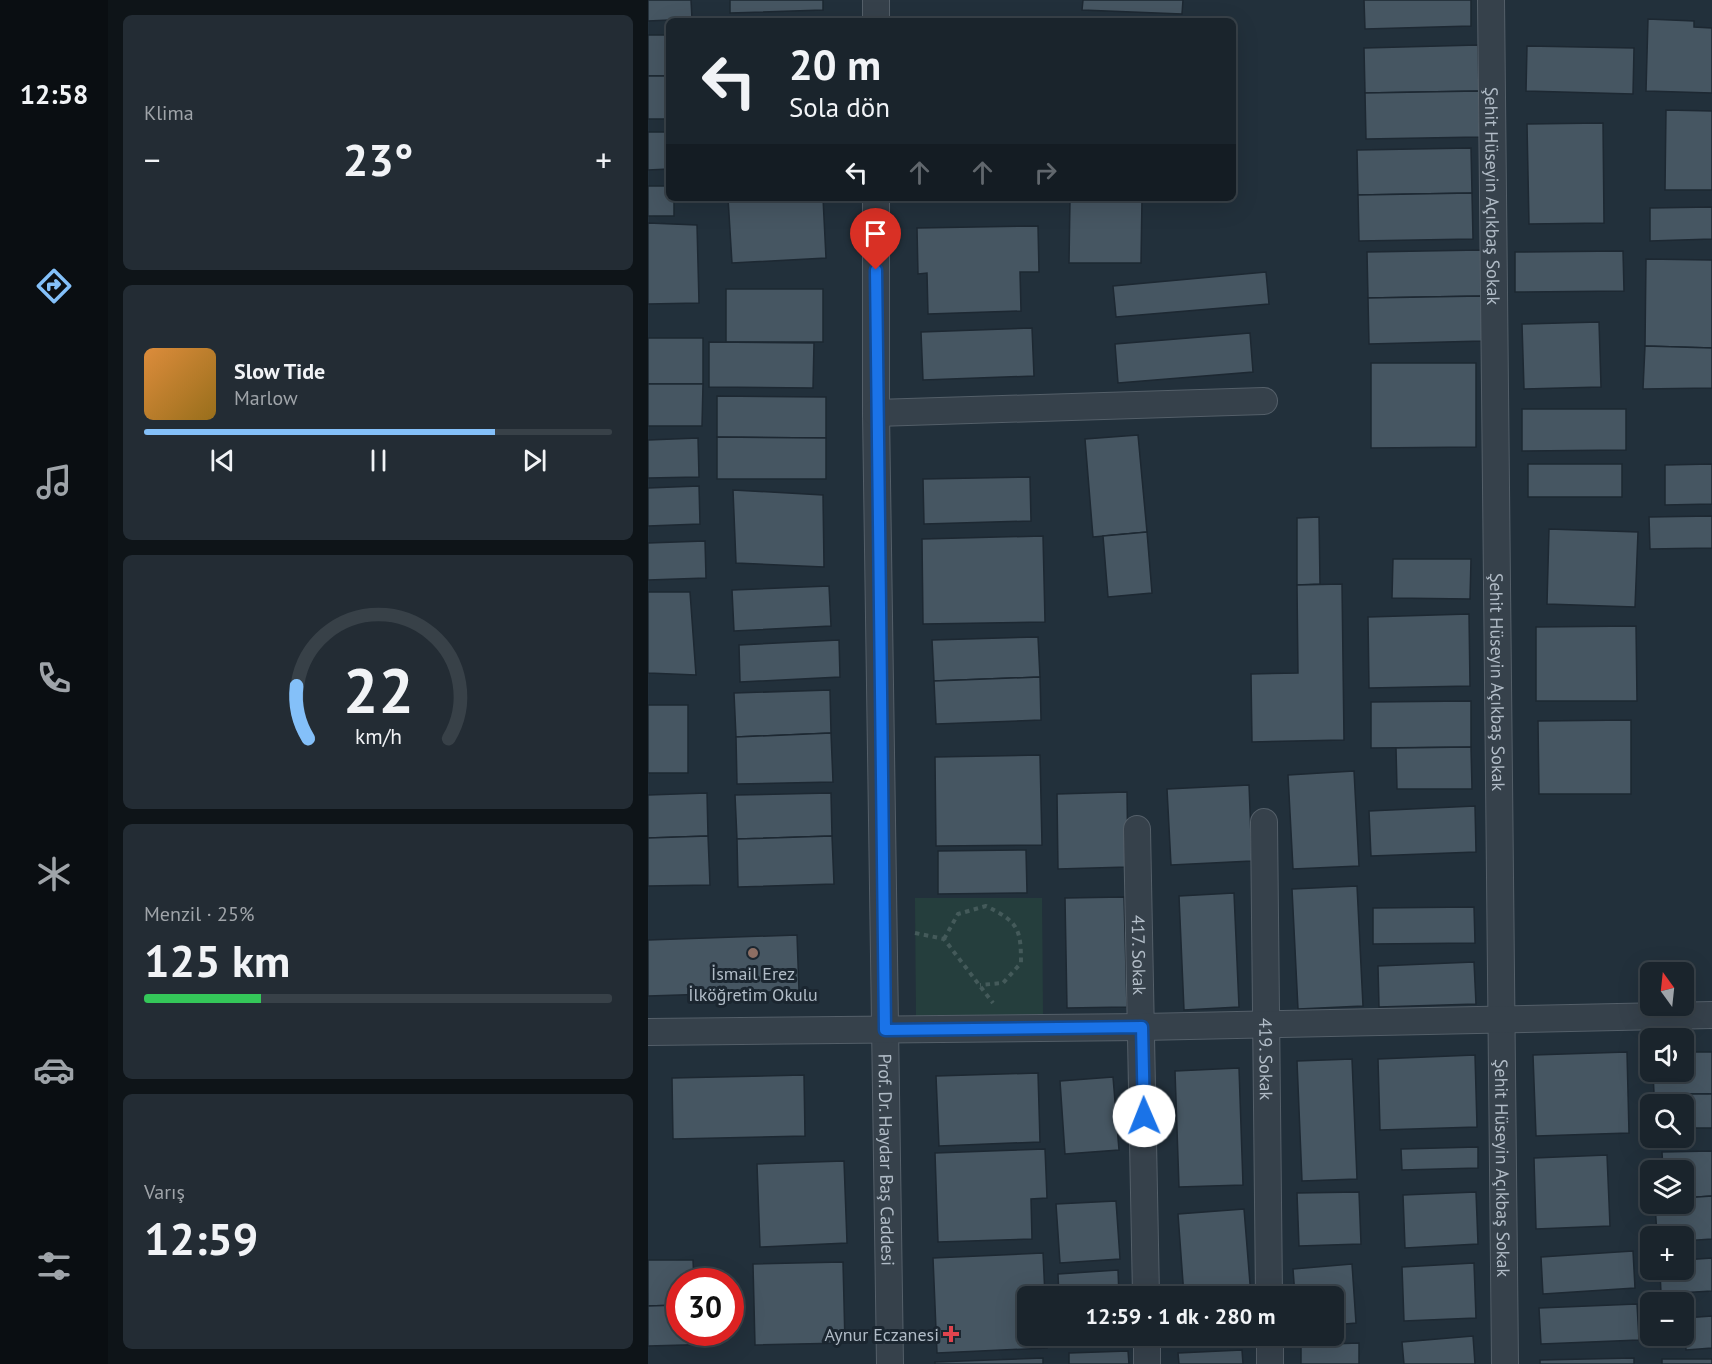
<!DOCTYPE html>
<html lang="tr">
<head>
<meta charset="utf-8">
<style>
  :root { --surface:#1a242c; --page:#232c34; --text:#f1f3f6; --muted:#9fa4a9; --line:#384148; --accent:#84c0f9 }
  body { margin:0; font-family:"PT Sans",sans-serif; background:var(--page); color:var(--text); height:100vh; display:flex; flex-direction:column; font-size:22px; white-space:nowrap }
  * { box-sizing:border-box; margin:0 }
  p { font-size:20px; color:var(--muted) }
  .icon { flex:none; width:33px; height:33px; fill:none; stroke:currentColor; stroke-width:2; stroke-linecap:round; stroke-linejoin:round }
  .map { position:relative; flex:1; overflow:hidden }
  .panel { display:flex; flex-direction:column; gap:15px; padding:15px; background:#0e1418; width:540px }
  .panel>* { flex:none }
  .guide { position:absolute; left:18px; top:18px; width:570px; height:183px; border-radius:9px; box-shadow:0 6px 24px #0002,0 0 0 2px var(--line); background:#1a242c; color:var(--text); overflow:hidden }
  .needle { width:39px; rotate:345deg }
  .controls { position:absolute; left:992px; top:962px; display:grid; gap:12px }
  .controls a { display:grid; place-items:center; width:54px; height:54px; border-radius:9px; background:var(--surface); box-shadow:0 6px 24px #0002,0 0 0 2px var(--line); font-size:30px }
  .speed { position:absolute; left:18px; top:1268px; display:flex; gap:12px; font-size:30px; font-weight:700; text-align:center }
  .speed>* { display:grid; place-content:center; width:78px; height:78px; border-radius:50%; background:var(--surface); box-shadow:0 6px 24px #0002,0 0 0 2px var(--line); line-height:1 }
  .speed .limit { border:9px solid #d22; background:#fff; color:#111 }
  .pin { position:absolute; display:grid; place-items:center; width:51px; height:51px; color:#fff; margin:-62px -26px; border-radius:50% 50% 50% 0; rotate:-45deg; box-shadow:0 0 6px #0007 }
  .pin .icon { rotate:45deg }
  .me { position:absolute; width:66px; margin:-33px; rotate:359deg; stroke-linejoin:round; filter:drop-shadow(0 0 4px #0008) }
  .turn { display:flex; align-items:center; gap:21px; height:126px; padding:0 24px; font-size:27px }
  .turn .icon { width:78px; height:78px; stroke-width:2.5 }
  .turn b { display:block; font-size:42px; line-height:51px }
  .lanes { display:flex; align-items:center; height:57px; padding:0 24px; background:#0003; justify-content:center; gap:30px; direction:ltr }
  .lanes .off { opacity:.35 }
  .big { font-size:45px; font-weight:800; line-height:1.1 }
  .panel .card { flex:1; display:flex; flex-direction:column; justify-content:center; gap:9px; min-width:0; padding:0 21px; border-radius:9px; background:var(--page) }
  .panel .dial { align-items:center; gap:0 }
  .dial svg { height:156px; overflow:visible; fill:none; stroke:var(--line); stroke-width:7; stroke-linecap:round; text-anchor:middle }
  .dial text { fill:var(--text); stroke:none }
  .song { display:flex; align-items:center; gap:18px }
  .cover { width:72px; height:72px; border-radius:9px; background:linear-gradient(135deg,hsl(30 70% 55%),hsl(40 70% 35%)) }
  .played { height:6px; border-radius:3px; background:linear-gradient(90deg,var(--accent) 75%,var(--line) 75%) }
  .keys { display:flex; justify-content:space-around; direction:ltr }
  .heat { display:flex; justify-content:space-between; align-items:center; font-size:33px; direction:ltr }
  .charge { height:9px; border-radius:4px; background:linear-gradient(90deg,#34c759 25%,var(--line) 0) }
  .trip { position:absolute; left:369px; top:1286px; width:327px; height:60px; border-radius:9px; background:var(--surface); box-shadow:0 6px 24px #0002,0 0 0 2px var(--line); font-weight:800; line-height:60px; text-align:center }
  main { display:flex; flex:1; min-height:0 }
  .tab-bar { display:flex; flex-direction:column; width:108px; justify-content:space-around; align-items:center; background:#0a0e12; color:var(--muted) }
  .tab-bar .icon { width:42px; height:42px }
  .tab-bar .on { color:var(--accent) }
  .tab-bar b { font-size:27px; color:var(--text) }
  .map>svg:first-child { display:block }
  .green { fill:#253e3d }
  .building { fill:#465662; stroke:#1d2832; stroke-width:1.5 }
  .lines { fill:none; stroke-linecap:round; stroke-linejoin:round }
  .street-casing { stroke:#545f69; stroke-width:28 }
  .path { stroke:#445a5a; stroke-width:4; stroke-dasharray:4.5 4.5; stroke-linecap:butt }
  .street { stroke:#36414b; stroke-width:26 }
  .route-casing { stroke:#114b97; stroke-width:15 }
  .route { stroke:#1a73e8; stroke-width:10 }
  .education-dot { fill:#8d6e63; stroke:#1b2630; stroke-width:2 }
  .health-dot { fill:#e0444e; stroke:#1b2630; stroke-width:2 }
  .labels { text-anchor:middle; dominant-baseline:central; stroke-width:6; stroke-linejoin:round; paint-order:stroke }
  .street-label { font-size:18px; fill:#b1bcc7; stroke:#1b2630 }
  .poi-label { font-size:18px; fill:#b1bcc7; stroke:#1b2630 }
</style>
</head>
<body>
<main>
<nav class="tab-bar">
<b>12:58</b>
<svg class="icon on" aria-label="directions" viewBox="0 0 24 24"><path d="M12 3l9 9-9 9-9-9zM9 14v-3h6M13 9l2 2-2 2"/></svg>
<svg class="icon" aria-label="music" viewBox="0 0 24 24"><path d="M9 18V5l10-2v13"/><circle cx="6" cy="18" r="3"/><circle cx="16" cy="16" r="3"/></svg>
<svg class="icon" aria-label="phone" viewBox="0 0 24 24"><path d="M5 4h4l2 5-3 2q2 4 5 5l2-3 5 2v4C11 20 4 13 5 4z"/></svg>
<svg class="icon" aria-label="climate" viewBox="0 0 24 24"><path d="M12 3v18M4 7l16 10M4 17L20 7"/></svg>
<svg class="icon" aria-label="car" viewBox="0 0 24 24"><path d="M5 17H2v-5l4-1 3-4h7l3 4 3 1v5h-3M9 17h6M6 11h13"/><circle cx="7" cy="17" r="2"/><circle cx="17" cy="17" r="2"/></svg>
<svg class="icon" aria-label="filters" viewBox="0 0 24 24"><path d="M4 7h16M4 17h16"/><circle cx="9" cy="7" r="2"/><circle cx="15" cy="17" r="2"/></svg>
</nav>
<section class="panel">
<div class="card"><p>Klima</p>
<div class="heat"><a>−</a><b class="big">23°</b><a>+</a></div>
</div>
<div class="card">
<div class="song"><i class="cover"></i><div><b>Slow Tide</b><p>Marlow</p></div></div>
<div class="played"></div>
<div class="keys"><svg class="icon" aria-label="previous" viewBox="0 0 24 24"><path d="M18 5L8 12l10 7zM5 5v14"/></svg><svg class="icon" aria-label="pause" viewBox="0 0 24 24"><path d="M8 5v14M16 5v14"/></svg><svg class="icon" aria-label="next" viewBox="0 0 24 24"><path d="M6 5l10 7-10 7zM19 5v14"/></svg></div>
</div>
<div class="card dial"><svg viewBox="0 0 100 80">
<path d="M14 69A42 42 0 1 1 86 69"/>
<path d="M14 69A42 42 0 0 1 8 42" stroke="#84c0f9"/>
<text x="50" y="56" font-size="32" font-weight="700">22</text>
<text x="50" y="72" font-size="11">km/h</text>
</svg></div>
<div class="card"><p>Menzil · 25%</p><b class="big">125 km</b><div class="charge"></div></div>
<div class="card"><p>Varış</p><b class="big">12:59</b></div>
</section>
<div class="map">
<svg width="1064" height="1364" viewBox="0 0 1064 1364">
  <rect width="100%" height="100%" fill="#22303b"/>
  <polygon class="green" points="267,898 394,898 395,1017 268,1016"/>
  <g class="building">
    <polygon points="0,0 43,0 44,19 0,21"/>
    <polygon points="82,0 175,0 175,10 82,13"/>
    <polygon points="435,0 535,0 534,14 434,10"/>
    <polygon points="716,0 823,0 823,26 717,29"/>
    <polygon points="1000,19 1046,21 1046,27 1064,28 1064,93 998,91"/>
    <rect x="0" y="35" width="21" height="41"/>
    <polygon points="830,45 831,91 717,93 716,48"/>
    <polygon points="879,46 986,48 985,94 878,91"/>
    <rect x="0" y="76" width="21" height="43"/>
    <polygon points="831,91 832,137 718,139 717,93"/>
    <polygon points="1018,110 1064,111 1064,190 1017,190"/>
    <polygon points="955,123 956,223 881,224 879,124"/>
    <polygon points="0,132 21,132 21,169 0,170"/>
    <polygon points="823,148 824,193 710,195 709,150"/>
    <polygon points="0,186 21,186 21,198 26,198 26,216 0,216"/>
    <polygon points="824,193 825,239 711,241 710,195"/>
    <polygon points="80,198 175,198 178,258 84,263"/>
    <polygon points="422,198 494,198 493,263 421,263"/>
    <polygon points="1064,207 1064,239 1002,241 1002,208"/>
    <polygon points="0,223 49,225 51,303 0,304"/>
    <polygon points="390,226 391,272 372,272 373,311 280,314 279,273 270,274 269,228"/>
    <polygon points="833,250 834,296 720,298 719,252"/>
    <polygon points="975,251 976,291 867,292 867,252"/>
    <polygon points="998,259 1064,260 1064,348 997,346"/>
    <polygon points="618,272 621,304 468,317 465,286"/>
    <rect x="78" y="289" width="97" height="53"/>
    <polygon points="834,296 835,341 721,344 720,298"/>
    <polygon points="951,322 953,387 876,389 874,324"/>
    <polygon points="384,328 386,376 275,380 273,332"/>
    <polygon points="602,333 605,372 470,383 467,344"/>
    <rect x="0" y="338" width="55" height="46"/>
    <polygon points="61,342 166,343 165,388 61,387"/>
    <polygon points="997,346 1064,348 1064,388 995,389"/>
    <polygon points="723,363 828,363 828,447 723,448"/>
    <polygon points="0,384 55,384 54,426 0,426"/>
    <polygon points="69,396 178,397 178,438 69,437"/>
    <polygon points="874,409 978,409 978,450 874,451"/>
    <polygon points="490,435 499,532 445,537 437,439"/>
    <polygon points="69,437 178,438 178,479 69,479"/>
    <polygon points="50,438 51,477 0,478 0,440"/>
    <rect x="880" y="464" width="94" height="33"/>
    <polygon points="1064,464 1064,504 1017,505 1017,465"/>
    <polygon points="382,477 383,521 276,524 275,479"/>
    <polygon points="51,486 52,524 0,526 0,488"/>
    <polygon points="85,490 175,495 176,567 88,563"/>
    <polygon points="1064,516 1064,548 1002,549 1001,517"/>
    <polygon points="671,517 672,584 649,585 649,518"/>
    <polygon points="901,529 990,532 987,607 899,604"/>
    <polygon points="499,532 504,593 460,597 455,536"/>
    <polygon points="395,536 397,622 275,624 274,539"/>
    <polygon points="57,541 58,578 0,580 0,543"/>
    <polygon points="745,559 823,559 822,599 744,598"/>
    <polygon points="694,584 696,740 604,742 603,674 650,673 649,585"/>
    <polygon points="181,586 183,626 86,631 84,590"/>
    <polygon points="0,592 42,592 48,675 0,673"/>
    <polygon points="821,614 822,686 721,688 720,617"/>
    <polygon points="988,626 989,701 888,701 888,627"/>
    <polygon points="390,637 392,677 286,681 284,640"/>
    <polygon points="191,640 192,677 92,682 91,645"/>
    <polygon points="392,677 393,720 288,724 286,681"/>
    <polygon points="182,690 183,733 88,737 86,693"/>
    <polygon points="823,701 823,747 723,748 723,702"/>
    <rect x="0" y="705" width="40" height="68"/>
    <polygon points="983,720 983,794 891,794 890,721"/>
    <polygon points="183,733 185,782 89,784 88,737"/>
    <polygon points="823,747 824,789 749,789 748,748"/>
    <polygon points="392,755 394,845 288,846 287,757"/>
    <polygon points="706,771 711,866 645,869 640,775"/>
    <polygon points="601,785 604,861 523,865 519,789"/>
    <polygon points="479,792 480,867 410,869 409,794"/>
    <polygon points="59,793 60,836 0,838 0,795"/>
    <polygon points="183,793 184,836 89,839 87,795"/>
    <polygon points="827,806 828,852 723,856 721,811"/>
    <polygon points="60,836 62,885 0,886 0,838"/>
    <polygon points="184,836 186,884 90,887 89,839"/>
    <polygon points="378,850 379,893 290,894 290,851"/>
    <polygon points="709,886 715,1006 650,1009 644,889"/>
    <polygon points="586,893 591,1007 536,1010 531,896"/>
    <polygon points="476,897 479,1007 419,1008 417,898"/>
    <polygon points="826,907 827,943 725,944 725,908"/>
    <polygon points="149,935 151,991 0,996 0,940"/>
    <polygon points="826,962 828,1004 731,1007 730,966"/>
    <polygon points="979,1052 981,1133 888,1136 885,1055"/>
    <polygon points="1035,1052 1064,1052 1064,1094 1006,1094 1005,1071 1035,1071"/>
    <polygon points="827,1055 829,1127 732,1130 730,1059"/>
    <polygon points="704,1059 709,1179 654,1181 649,1061"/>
    <polygon points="591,1068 595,1185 531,1187 527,1071"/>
    <polygon points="390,1073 392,1142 291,1146 288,1076"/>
    <polygon points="156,1075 157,1136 25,1139 24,1078"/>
    <polygon points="465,1077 471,1150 417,1154 412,1081"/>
    <polygon points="1026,1094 1064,1094 1064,1128 1035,1128 1035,1104 1027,1104"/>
    <polygon points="830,1147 830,1168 754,1170 753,1149"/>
    <polygon points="397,1149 399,1198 383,1199 384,1239 290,1242 287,1153"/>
    <polygon points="1064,1151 1064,1196 1035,1198 1035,1170 1015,1170 1014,1152"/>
    <polygon points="959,1155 962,1226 888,1229 886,1158"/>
    <polygon points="196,1161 199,1243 112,1247 109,1164"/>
    <polygon points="711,1192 713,1244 651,1246 649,1193"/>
    <polygon points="828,1192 830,1244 757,1248 755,1195"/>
    <polygon points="1064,1196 1064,1239 1035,1241 1035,1236 1009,1236 1007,1203 1035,1203 1035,1198"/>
    <polygon points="468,1201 472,1259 412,1263 408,1204"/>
    <polygon points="596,1209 603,1296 536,1296 530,1214"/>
    <polygon points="985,1251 987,1288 895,1294 893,1257"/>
    <polygon points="395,1253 397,1296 380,1296 380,1335 399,1335 399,1348 289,1353 285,1258"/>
    <polygon points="1064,1258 1064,1291 1013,1294 1012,1269 1035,1269 1035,1260"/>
    <polygon points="0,1260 45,1260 46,1281 32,1281 32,1305 0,1306"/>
    <polygon points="195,1262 197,1343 107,1345 105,1264"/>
    <polygon points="826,1263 828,1318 756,1321 754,1267"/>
    <polygon points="704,1264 708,1323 686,1325 686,1296 647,1296 645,1269"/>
    <polygon points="470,1270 471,1296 411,1296 410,1274"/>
    <polygon points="989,1304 991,1340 893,1344 891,1308"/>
    <polygon points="32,1305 32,1332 73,1332 73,1344 0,1346 0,1306"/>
    <polygon points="1064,1316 1064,1348 1038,1350 1036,1318"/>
    <polygon points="825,1336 827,1364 756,1364 754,1342"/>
    <polygon points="711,1343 711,1364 653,1364 653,1345"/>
    <polygon points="594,1350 595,1364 531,1364 530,1353"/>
    <polygon points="480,1351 481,1364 421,1364 421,1353"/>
    <polygon points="395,1358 395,1364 287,1364 287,1362"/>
    <polygon points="986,1358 986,1364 892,1364 892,1360"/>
    <rect x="1014" y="1359" width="50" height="5"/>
  </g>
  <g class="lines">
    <defs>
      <g id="street">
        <polyline points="228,0 228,21"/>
        <path id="s1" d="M843,0L857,1364"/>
        <path id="s2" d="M228,198V413L242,1364"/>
        <polyline points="228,413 616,401"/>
        <path id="s3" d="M616,822L621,1296"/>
        <path id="s4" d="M489,829L498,1296"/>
        <polyline points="0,1032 494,1027 1064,1015"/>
        <polyline points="499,1335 499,1364"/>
        <polyline points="622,1335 622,1364"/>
      </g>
    </defs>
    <use href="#street" class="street-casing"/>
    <g class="path">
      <polyline points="267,933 296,939 345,1003"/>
      <path d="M296,939L310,914L338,906C370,922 373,928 373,963L355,983L332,985"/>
    </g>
    <use href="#street" class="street"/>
  </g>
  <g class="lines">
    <defs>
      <polyline id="route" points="228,270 237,1030 494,1027 496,1116"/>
    </defs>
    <use href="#route" class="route-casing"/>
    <use href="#route" class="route"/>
  </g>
  <circle class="education-dot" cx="105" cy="953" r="6"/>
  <path class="health-dot" d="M300 1325h6v6h6v6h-6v6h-6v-6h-6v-6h6z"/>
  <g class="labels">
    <g class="street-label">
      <text stroke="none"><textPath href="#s1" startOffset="196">Şehit Hüseyin Açıkbaş Sokak</textPath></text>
      <text stroke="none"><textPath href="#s1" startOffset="682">Şehit Hüseyin Açıkbaş Sokak</textPath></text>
      <text stroke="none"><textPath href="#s4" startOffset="126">417. Sokak</textPath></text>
      <text stroke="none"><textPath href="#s3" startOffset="237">419. Sokak</textPath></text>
      <text stroke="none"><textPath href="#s2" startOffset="962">Prof. Dr. Haydar Baş Caddesi</textPath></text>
      <text stroke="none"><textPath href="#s1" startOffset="1168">Şehit Hüseyin Açıkbaş Sokak</textPath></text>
    </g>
    <g class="poi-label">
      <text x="105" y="973">İsmail Erez<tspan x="105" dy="21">İlköğretim Okulu</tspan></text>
      <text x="291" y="1334" text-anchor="end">Aynur Eczanesi</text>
    </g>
  </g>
</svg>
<div class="controls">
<a><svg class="needle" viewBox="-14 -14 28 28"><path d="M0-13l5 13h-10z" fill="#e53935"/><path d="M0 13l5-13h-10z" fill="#9fa4a9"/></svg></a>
<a><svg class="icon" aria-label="sound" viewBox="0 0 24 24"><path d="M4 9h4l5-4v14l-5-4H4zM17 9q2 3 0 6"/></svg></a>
<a><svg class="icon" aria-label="search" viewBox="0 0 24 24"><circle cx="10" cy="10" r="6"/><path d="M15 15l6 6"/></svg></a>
<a><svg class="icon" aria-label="layers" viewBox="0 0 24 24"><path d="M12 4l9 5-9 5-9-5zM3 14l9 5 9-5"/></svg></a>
<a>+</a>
<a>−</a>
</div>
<div class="speed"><div class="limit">30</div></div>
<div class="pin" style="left:228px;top:270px;background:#d93025"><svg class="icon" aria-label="arrive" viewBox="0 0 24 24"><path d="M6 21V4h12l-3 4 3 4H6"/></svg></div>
<svg class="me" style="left:496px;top:1116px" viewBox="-20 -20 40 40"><circle r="19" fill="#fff"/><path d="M0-13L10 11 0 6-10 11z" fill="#1a73e8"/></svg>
<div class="trip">12:59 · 1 dk · 280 m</div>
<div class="guide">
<div class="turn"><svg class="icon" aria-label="left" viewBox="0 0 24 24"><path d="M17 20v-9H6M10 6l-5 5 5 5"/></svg><div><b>20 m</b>Sola dön</div></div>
<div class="lanes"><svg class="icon" aria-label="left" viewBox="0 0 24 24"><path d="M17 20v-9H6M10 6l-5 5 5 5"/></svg><svg class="icon off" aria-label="ahead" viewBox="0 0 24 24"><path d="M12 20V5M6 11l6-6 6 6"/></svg><svg class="icon off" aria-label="ahead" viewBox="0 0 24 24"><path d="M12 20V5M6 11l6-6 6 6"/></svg><svg class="icon off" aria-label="right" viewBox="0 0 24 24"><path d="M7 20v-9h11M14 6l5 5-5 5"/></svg></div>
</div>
</div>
</main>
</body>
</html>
